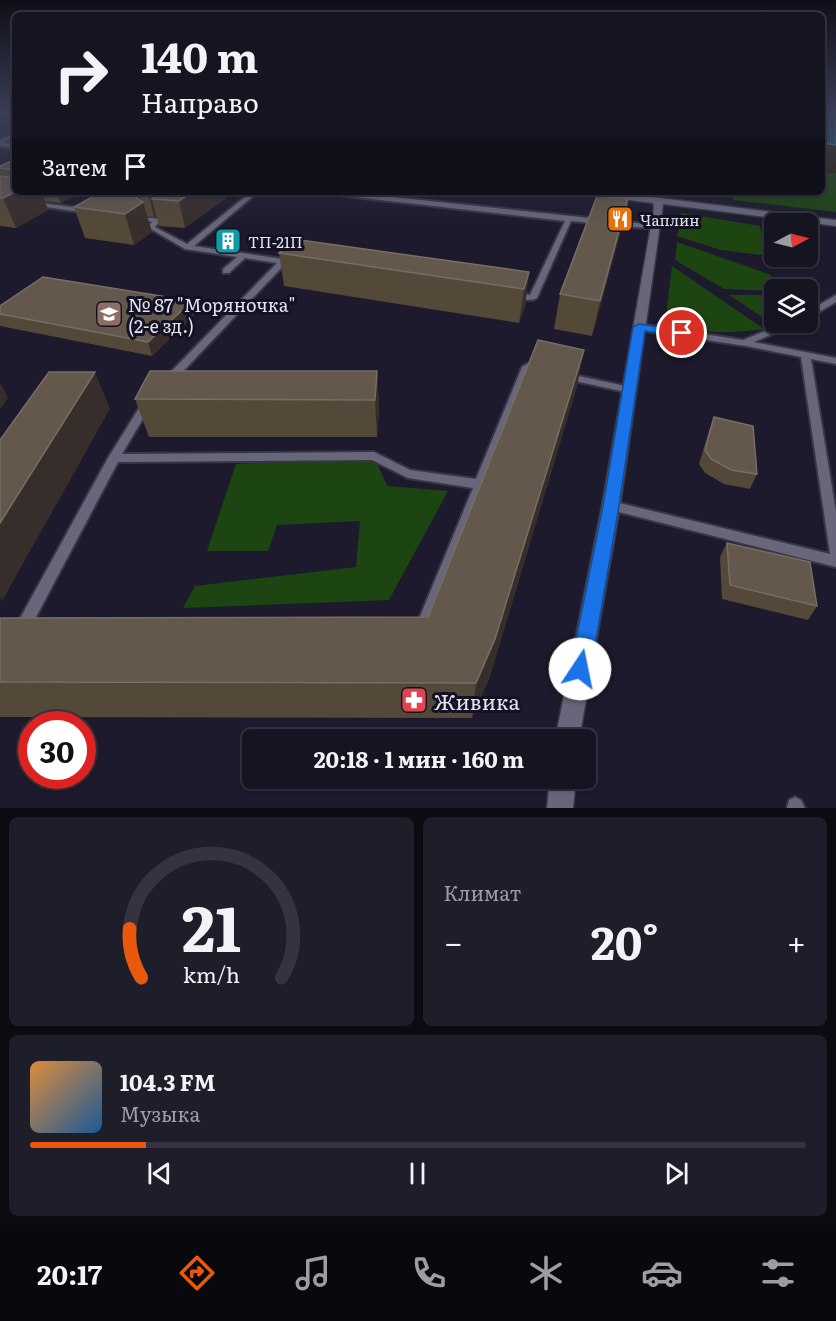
<!DOCTYPE html>
<html lang="ru">
<head>
<meta charset="utf-8">
<style>
  :root { --surface:#151421; --page:#1e1d2a; --text:#f1f3f6; --muted:#9d9ea5; --line:#34333f; --accent:#ea580c }
  body { margin:0; font-family:Literata,serif; background:var(--page); color:var(--text); height:100vh; display:flex; flex-direction:column; font-size:22px; white-space:nowrap }
  * { box-sizing:border-box; margin:0 }
  p { font-size:20px; color:var(--muted) }
  .icon { flex:none; width:33px; height:33px; fill:none; stroke:currentColor; stroke-width:2; stroke-linecap:round; stroke-linejoin:round }
  .map { position:relative; height:808px; overflow:hidden }
  .panel { display:flex; flex-direction:column; gap:9px; padding:9px; background:#0c0b12; flex:1 }
  .panel>* { flex:none }
  .guide { position:absolute; left:12px; top:12px; width:813px; height:183px; border-radius:9px; box-shadow:0 2px 4px #0004,0 0 0 2px var(--line); background:#151421; color:var(--text); overflow:hidden }
  .needle { width:39px; rotate:83deg }
  .fabs { position:absolute; left:764px; top:213px; display:grid; gap:12px }
  .fabs a { display:grid; place-items:center; width:54px; height:54px; border-radius:9px; background:var(--surface); box-shadow:0 2px 4px #0004,0 0 0 2px var(--line); font-size:30px }
  .speed { position:absolute; left:18px; top:711px; display:flex; gap:12px; font-size:30px; font-weight:700; text-align:center }
  .speed>* { display:grid; place-content:center; width:78px; height:78px; border-radius:50%; background:var(--surface); box-shadow:0 2px 4px #0004,0 0 0 2px var(--line); line-height:1 }
  .speed .limit { border:9px solid #d22; background:#fff; color:#111 }
  .pin { position:absolute; display:grid; place-items:center; width:51px; height:51px; color:#fff; margin:-26px; border:3px solid #fff; border-radius:50%; box-shadow:0 2px 6px #0007 }
  .me { position:absolute; width:66px; margin:-33px; rotate:11deg; stroke-linejoin:round; filter:drop-shadow(0 0 4px #0008) }
  .turn { display:flex; align-items:center; gap:21px; height:126px; padding:0 30px; font-size:27px }
  .turn .icon { width:78px; height:78px; stroke-width:2.5 }
  .turn b { display:block; font-size:42px; line-height:51px }
  .then { display:flex; align-items:center; height:57px; padding:0 30px; background:#0003; gap:12px; font-size:22px }
  .big { font-size:45px; font-weight:700; line-height:1.1 }
  .panel .card { flex:1; display:flex; flex-direction:column; justify-content:center; gap:9px; min-width:0; padding:0 21px; border-radius:9px; background:var(--page) }
  .panel .dial { align-items:center; gap:0 }
  .dial svg { height:156px; overflow:visible; fill:none; stroke:var(--line); stroke-width:7; stroke-linecap:round; text-anchor:middle }
  .dial text { fill:var(--text); stroke:none }
  .song { display:flex; align-items:center; gap:18px }
  .cover { width:72px; height:72px; border-radius:9px; background:linear-gradient(135deg,hsl(30 70% 55%),hsl(210 70% 35%)) }
  .played { height:6px; border-radius:3px; background:linear-gradient(90deg,var(--accent) 15%,var(--line) 15%) }
  .keys { display:flex; justify-content:space-around; direction:ltr }
  .heat { display:flex; justify-content:space-between; align-items:center; font-size:33px; direction:ltr }
  .panel .tiles { flex:1; display:grid; gap:9px; grid-template-columns:1fr 1fr }
  .card:last-child { grid-column:span 2 }
  .trip { position:absolute; left:242px; top:729px; width:354px; height:60px; border-radius:9px; background:var(--surface); box-shadow:0 2px 4px #0004,0 0 0 2px var(--line); font-weight:700; line-height:60px; text-align:center }
  .menu { display:flex; height:96px; justify-content:space-around; align-items:center; background:#08080d; color:var(--muted) }
  .menu .icon { width:42px; height:42px }
  .menu .active { color:var(--accent) }
  .menu b { font-size:27px; color:var(--text) }
  .map>svg:first-child { display:block }
  .green { fill:#1d4511 }
  .sand { fill:#2c2303 }
  .water { fill:#186378; stroke:#55899b; stroke-width:1.5 }
  .lines { fill:none; stroke-linecap:round; stroke-linejoin:round }
  .service-casing { stroke:#373643; stroke-width:4 }
  .minor-casing { stroke:#373643; stroke-width:3 }
  .service { fill:#68667b; fill-rule:evenodd }
  .minor { fill:#68667b; fill-rule:evenodd }
  .wall { fill:#544838 }
  .shaded-wall { fill:#372e2b }
  .building { fill:#63584b; stroke:#776e65; stroke-width:1.5 }
  .route { fill:#1a73e8; stroke:#114b97; stroke-width:1.5 }
  .labels { text-anchor:middle; dominant-baseline:central; stroke-width:6; stroke-linejoin:round; paint-order:stroke }
  .far-poi-label { font-size:15px; fill:#e3e2ee; stroke:#131122; text-anchor:start }
  .poi-label { font-size:18px; fill:#e3e2ee; stroke:#131122; text-anchor:start }
  .near-poi-label { font-size:21px; fill:#e3e2ee; stroke:#131122; text-anchor:start }
</style>
</head>
<body>
<div class="map">
<svg width="836" height="808" viewBox="0 0 836 808">
  <rect width="100%" height="100%" fill="#1c1a2c"/>
  <g class="green">
    <polygon points="822,172 836,173 836,212 734,200 727,192 822,192"/>
    <polygon points="681,213 760,226 768,256 721,250 677,236"/>
    <polygon points="677,242 771,275 774,291 724,289 675,260"/>
    <path d="M672,266L764,329C732,333 693,337 666,316Z"/>
    <polygon points="729,295 774,295 774,322 781,324 777,327"/>
    <polygon points="374,456 387,486 448,491 389,600 183,608 195,586 356,567 360,521 277,525 268,551 207,551 236,464"/>
  </g>
  <polygon class="sand" points="822,143 836,145 836,173 822,172"/>
  <polygon class="water" points="822,113 836,113 836,145 822,143"/>
  <g class="lines">
    <defs>
      <g id="service">
        <polygon points="15,133 15,137 3,143 15,144 15,148 0,146 0,140"/>
        <polygon points="251,192 258,192 194,246 283,259 298,263 294,265 285,264 171,384 163,384 162,382 163,380 277,263 245,258 229,273 223,273 223,269 237,257 185,249 149,228 147,227 152,222 132,218 135,216 160,219 161,220 155,227 187,244"/>
        <path d="M325,192H345L655,225L659,227L655,229L571,221L537,298C531,302 516,299 510,295L514,292L530,295L565,221L328,194Z"/>
        <polygon points="34,202 87,209 90,211 87,213 32,205 32,203"/>
        <polygon points="836,295 836,302 807,319 807,312"/>
        <polygon points="787,322 800,322 754,342 836,358 836,364 811,359 836,512 836,567 607,509 605,506 607,503 611,501 830,554 801,357 746,346 639,330 635,327 639,324 743,340"/>
        <polygon points="527,364 544,368 546,370 541,373 530,371 426,636 421,638 416,636 414,631 473,488 408,478 372,460 118,462 27,634 22,636 17,634 15,629 17,624 108,458 144,400 148,399 153,402 122,454 374,452 410,470 476,479 522,367"/>
        <polygon points="565,373 630,387 635,390 630,393 561,378 560,376 561,374"/>
        <polygon points="795,797 801,800 805,808 787,808 789,800"/>
      </g>
      <g id="minor">
        <polygon points="585,192 612,192 836,220 836,226 663,204 620,506 579,740 555,740 602,506 654,208 653,203 590,195"/>
        <polygon points="550,778 576,778 573,808 547,808"/>
      </g>
    </defs>
    <use href="#service" class="service-casing"/>
    <use href="#minor" class="minor-casing"/>
    <use href="#service" class="service"/>
    <use href="#minor" class="minor"/>
  </g>
  <g class="wall">
    <polygon points="15,159 15,192 81,192 61,203 45,201 48,210 16,228 0,226 0,166"/>
    <polygon points="101,192 234,192 185,228 159,226 156,215 154,217 147,216 152,232 134,245 85,238 74,207"/>
    <polygon points="627,203 628,203 624,219 592,336 554,329 560,294"/>
    <polygon points="279,253 529,272 525,306 519,323 284,286"/>
    <polygon points="0,306 195,314 152,356 0,326"/>
    <polygon points="377,371 379,408 377,437 149,437 135,399"/>
    <polygon points="577,386 490,676 472,718 0,717 0,618 428,617"/>
    <polygon points="714,417 757,474 750,489 724,484 705,473 699,464 709,431"/>
    <polygon points="727,543 817,606 808,620 722,599 720,557"/>
  </g>
  <g class="shaded-wall">
    <polygon points="15,192 42,192 48,210 16,228 3,198"/>
    <polygon points="56,192 81,192 61,203"/>
    <polygon points="148,192 189,192 152,199 156,215 154,217"/>
    <polygon points="192,192 234,192 185,228 179,201"/>
    <polygon points="138,194 141,204 143,202 152,232 134,245 125,214"/>
    <polygon points="628,198 622,228 592,336 600,301"/>
    <polygon points="529,272 525,306 519,323 524,289"/>
    <polygon points="192,301 195,314 152,356 148,342"/>
    <polygon points="584,350 577,386 490,676 472,718 476,683"/>
    <polygon points="377,371 379,408 377,437 375,400"/>
    <polygon points="95,372 110,409 2,601 0,597 0,523"/>
    <polygon points="1,384 8,398 0,409 0,386"/>
  </g>
  <g class="building">
    <polygon points="15,159 15,170 0,168 0,166"/>
    <polygon points="0,176 15,178 15,192 3,198 0,198"/>
    <polygon points="101,192 122,192 138,194 136,198 143,202 125,214 74,207"/>
    <polygon points="161,192 192,192 179,201 152,199"/>
    <polygon points="597,196 628,198 600,301 560,294"/>
    <polygon points="293,239 529,272 524,289 279,253"/>
    <polygon points="43,277 192,301 148,342 0,314 0,306"/>
    <polygon points="538,340 584,350 495,639 476,683 0,682 0,618 428,617"/>
    <polygon points="150,371 377,371 375,400 135,399"/>
    <polygon points="49,372 95,372 0,523 0,440"/>
    <polygon points="714,417 753,426 757,474 731,470 711,459 705,450"/>
    <polygon points="727,543 810,562 817,606 730,585"/>
  </g>
  <linearGradient id="sky" x2="0" y2="1"><stop stop-color="#0f0e18"/><stop offset="0.5" stop-color="#3a3e56"/><stop offset="1" stop-color="#3a3e56" stop-opacity="0"/></linearGradient>
  <rect width="836" height="226" fill="url(#sky)"/>
  <polygon class="route" points="639,324 682,330 688,333 682,337 645,331 619,506 591,669 588,676 580,679 573,676 570,669 603,506 633,327"/>
  <defs>
    <symbol id="restaurant-square" viewBox="-11 -11 22 22"><rect x="-9" y="-9" width="18" height="18" rx="4" fill="#e8710a" stroke="#131122"/><path d="M-5-6h1v4h1v-4h1v4h1v-4h1v5L-1.5 .5V6h-2V.5L-5-1ZM5-6V6H3V1.5H1.5Q1.5-4 5-6Z" fill="#fff"/></symbol>
    <symbol id="building-square" viewBox="-11 -11 22 22"><rect x="-9" y="-9" width="18" height="18" rx="4" fill="#0f9aa8" stroke="#131122"/><path d="M-4-6H4V6H1V3H-1V6H-4ZM-2.5-4.3h1.7v1.8h-1.7ZM.8-4.3h1.7v1.8H.8ZM-2.5-1h1.7V.8h-1.7ZM.8-1h1.7V.8H.8Z" fill="#fff"/></symbol>
    <symbol id="school-square" viewBox="-11 -11 22 22"><rect x="-9" y="-9" width="18" height="18" rx="4" fill="#8d6e63" stroke="#131122"/><path d="M0-5L7-2L0 1L-7-2ZM-4 1L0 2.5L4 1V4Q0 6-4 4Z" fill="#fff"/></symbol>
    <symbol id="pharmacy-square" viewBox="-11 -11 22 22"><rect x="-9" y="-9" width="18" height="18" rx="4" fill="#e0444e" stroke="#131122"/><path d="M-2-6h4v4h4v4h-4v4h-4v-4h-4v-4h4Z" fill="#fff"/></symbol>
  </defs>
  <g fill-rule="evenodd">
    <use href="#restaurant-square" x="605" y="204" width="30" height="30"/>
    <use href="#building-square" x="213" y="226" width="30" height="30"/>
    <use href="#school-square" x="94" y="299" width="30" height="30"/>
    <use href="#pharmacy-square" x="399" y="685" width="30" height="30"/>
  </g>
  <g class="labels">
    <g class="far-poi-label">
      <text x="640" y="219">Чаплин</text>
      <text x="248" y="241">ТП-21П</text>
    </g>
    <g class="poi-label">
      <text x="128" y="304">№ 87 "Моряночка"<tspan x="128" dy="21">(2-е зд.)</tspan></text>
    </g>
    <g class="near-poi-label">
      <text x="434" y="700">Живика</text>
    </g>
  </g>
</svg>
<div class="fabs">
<a><svg class="needle" viewBox="-14 -14 28 28"><path d="M0-13l5 13h-10z" fill="#e53935"/><path d="M0 13l5-13h-10z" fill="#9d9ea5"/></svg></a>
<a><svg class="icon" aria-label="layers" viewBox="0 0 24 24"><path d="M12 4l9 5-9 5-9-5zM3 14l9 5 9-5"/></svg></a>
</div>
<div class="speed"><div class="limit">30</div></div>
<div class="pin" style="left:682px;top:333px;background:#d93025"><svg class="icon" aria-label="arrive" viewBox="0 0 24 24"><path d="M6 21V4h12l-3 4 3 4H6"/></svg></div>
<svg class="me" style="left:580px;top:669px" viewBox="-20 -20 40 40"><circle r="19" fill="#fff"/><path d="M0-13L10 11 0 6-10 11z" fill="#1a73e8"/></svg>
<div class="trip">20:18 · 1 мин · 160 m</div>
<div class="guide">
<div class="turn"><svg class="icon" aria-label="right" viewBox="0 0 24 24"><path d="M7 20v-9h11M14 6l5 5-5 5"/></svg><div><b>140 m</b>Направо</div></div>
<div class="then">Затем<svg class="icon" aria-label="arrive" viewBox="0 0 24 24"><path d="M6 21V4h12l-3 4 3 4H6"/></svg></div>
</div>
</div>
<section class="panel">
<div class="tiles">
<div class="card dial"><svg viewBox="0 0 100 80">
<path d="M14 69A42 42 0 1 1 86 69"/>
<path d="M14 69A42 42 0 0 1 8 44" stroke="#ea580c"/>
<text x="50" y="56" font-size="32" font-weight="700">21</text>
<text x="50" y="72" font-size="11">km/h</text>
</svg></div>
<div class="card"><p>Климат</p>
<div class="heat"><a>−</a><b class="big">20°</b><a>+</a></div>
</div>
<div class="card">
<div class="song"><i class="cover"></i><div><b>104.3 FM</b><p>Музыка</p></div></div>
<div class="played"></div>
<div class="keys"><svg class="icon" aria-label="previous" viewBox="0 0 24 24"><path d="M18 5L8 12l10 7zM5 5v14"/></svg><svg class="icon" aria-label="pause" viewBox="0 0 24 24"><path d="M8 5v14M16 5v14"/></svg><svg class="icon" aria-label="next" viewBox="0 0 24 24"><path d="M6 5l10 7-10 7zM19 5v14"/></svg></div>
</div>
</div>
</section>
<nav class="menu">
<b>20:17</b>
<svg class="icon active" aria-label="directions" viewBox="0 0 24 24"><path d="M12 3l9 9-9 9-9-9zM9 14v-3h6M13 9l2 2-2 2"/></svg>
<svg class="icon" aria-label="music" viewBox="0 0 24 24"><path d="M9 18V5l10-2v13"/><circle cx="6" cy="18" r="3"/><circle cx="16" cy="16" r="3"/></svg>
<svg class="icon" aria-label="phone" viewBox="0 0 24 24"><path d="M5 4h4l2 5-3 2q2 4 5 5l2-3 5 2v4C11 20 4 13 5 4z"/></svg>
<svg class="icon" aria-label="climate" viewBox="0 0 24 24"><path d="M12 3v18M4 7l16 10M4 17L20 7"/></svg>
<svg class="icon" aria-label="car" viewBox="0 0 24 24"><path d="M5 17H2v-5l4-1 3-4h7l3 4 3 1v5h-3M9 17h6M6 11h13"/><circle cx="7" cy="17" r="2"/><circle cx="17" cy="17" r="2"/></svg>
<svg class="icon" aria-label="filters" viewBox="0 0 24 24"><path d="M4 7h16M4 17h16"/><circle cx="9" cy="7" r="2"/><circle cx="15" cy="17" r="2"/></svg>
</nav>
</body>
</html>
